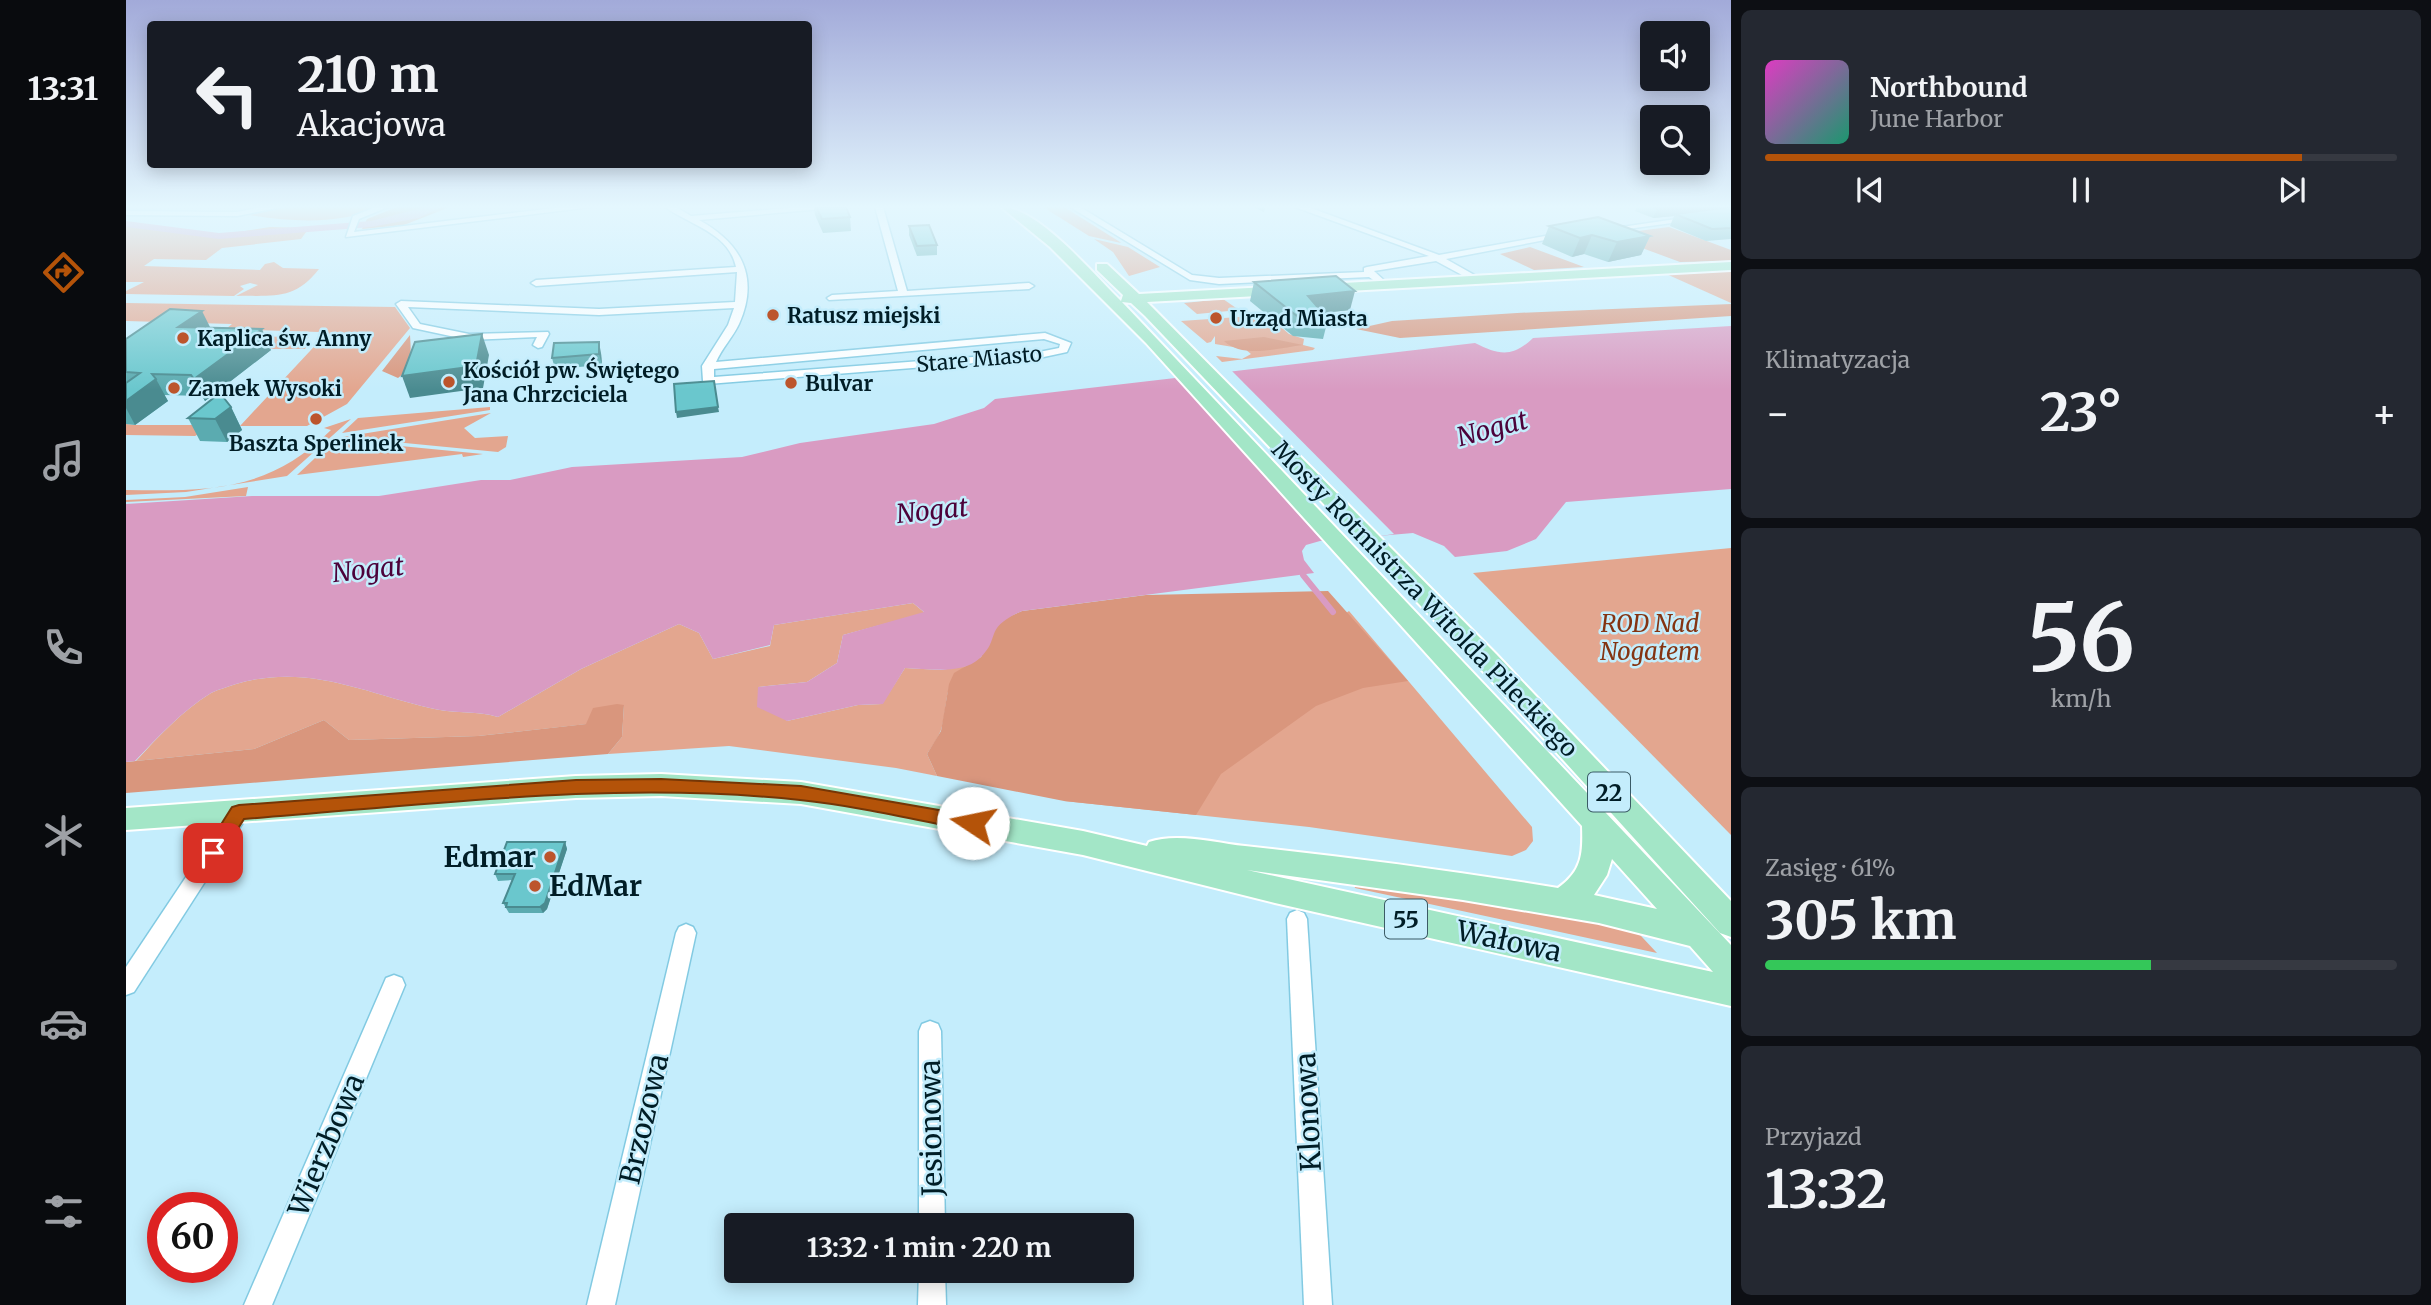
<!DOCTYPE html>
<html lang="pl">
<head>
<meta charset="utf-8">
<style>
  :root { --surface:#171b24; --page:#242831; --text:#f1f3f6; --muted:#9ea1a6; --line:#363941; --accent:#b45309 }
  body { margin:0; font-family:Merriweather,serif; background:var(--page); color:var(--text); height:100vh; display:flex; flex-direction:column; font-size:26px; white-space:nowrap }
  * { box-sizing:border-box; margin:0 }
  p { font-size:23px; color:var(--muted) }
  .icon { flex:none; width:38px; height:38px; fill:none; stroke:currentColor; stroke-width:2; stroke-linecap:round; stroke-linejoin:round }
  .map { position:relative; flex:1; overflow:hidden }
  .sheet { display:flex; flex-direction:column; gap:10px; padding:10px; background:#0d0f14; width:700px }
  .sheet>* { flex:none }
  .hud { position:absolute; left:21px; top:21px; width:665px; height:147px; border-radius:7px; box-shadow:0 4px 18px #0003; background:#171b24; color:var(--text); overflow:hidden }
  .buttons { position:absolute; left:1514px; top:21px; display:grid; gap:14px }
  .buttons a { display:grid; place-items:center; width:70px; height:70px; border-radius:7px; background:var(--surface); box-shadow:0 4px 18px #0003; font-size:35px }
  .speed { position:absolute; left:21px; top:1192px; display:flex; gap:14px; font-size:35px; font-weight:700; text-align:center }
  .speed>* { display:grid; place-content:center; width:91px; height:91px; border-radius:50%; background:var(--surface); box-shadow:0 4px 18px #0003; line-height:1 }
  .speed .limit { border:10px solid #d22; background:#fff; color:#111 }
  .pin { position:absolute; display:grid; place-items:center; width:60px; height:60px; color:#fff; margin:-30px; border-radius:14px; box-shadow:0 4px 10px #0006 }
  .me { position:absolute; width:77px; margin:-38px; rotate:281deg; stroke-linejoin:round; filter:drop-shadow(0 0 5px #0008) }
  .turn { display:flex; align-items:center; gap:24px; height:147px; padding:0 35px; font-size:32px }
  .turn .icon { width:91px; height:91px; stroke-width:2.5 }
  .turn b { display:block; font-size:49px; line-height:60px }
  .big { font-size:52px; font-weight:700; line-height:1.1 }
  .sheet .widget { flex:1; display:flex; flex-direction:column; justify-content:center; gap:10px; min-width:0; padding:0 24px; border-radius:10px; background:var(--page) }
  .sheet .dial { align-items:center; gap:0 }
  .dial b { font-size:91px; line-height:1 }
  .song { display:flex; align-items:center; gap:21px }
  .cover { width:84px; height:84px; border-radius:10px; background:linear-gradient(135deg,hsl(310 70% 55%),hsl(160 70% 35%)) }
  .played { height:7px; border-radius:4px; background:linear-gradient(90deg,var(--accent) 85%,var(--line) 85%) }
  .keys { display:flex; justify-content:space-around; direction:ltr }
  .heat { display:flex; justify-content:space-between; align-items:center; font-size:38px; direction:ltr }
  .charge { height:10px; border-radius:5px; background:linear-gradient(90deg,#34c759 61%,var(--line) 0) }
  .trip { position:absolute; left:598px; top:1213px; width:410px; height:70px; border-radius:7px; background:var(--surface); box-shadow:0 4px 18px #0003; font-weight:700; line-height:70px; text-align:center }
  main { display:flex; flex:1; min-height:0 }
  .menu { display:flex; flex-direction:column; width:126px; justify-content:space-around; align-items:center; background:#090b0e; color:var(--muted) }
  .menu .icon { width:49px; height:49px }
  .menu .current { color:var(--accent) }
  .menu b { font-size:32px; color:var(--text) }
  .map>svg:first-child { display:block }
  .green { fill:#e3a68f }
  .forest { fill:#d9967d }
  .water { fill:#d99bc2 }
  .pier { fill:#c4edfc }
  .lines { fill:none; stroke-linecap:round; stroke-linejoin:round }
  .stream { stroke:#d99bc2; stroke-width:6 }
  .canal { fill:#d99bc2; fill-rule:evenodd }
  .minor-casing { stroke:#82cae2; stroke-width:3 }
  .primary-casing { stroke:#fff; stroke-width:4 }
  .minor { fill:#fff; fill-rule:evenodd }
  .primary { fill:#a3e6c7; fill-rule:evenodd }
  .wall { fill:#5babb0 }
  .shaded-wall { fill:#4a8b90 }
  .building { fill:#6ac7cd; stroke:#4a8b90; stroke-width:2 }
  .route { fill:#b45309; stroke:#753606; stroke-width:2 }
  .poi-dot { fill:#bc552c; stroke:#c4edfc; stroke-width:2.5 }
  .labels { text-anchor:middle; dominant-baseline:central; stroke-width:5; stroke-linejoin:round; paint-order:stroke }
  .far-poi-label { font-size:21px; font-weight:bold; fill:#001d26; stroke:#c4edfc; text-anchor:start }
  .far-street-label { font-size:21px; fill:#001d26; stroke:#c4edfc }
  .shield { fill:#c4edfc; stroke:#3b5b66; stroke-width:2 }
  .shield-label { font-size:23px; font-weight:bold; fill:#001d26 }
  .street-label { font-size:24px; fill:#001d26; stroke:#c4edfc }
  .park-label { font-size:24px; font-style:italic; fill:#843412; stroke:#c4edfc }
  .water-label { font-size:26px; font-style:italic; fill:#4c023a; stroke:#c4edfc }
  .near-poi-label { font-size:28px; font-weight:bold; fill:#001d26; stroke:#c4edfc; text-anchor:end }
  .near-street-label { font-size:28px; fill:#001d26; stroke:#c4edfc }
</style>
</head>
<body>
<main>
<nav class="menu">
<b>13:31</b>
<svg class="icon current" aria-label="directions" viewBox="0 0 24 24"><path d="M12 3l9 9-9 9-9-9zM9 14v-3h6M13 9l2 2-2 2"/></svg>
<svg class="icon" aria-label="music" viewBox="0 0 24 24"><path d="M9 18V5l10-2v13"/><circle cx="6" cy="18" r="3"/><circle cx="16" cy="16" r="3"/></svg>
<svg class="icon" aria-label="phone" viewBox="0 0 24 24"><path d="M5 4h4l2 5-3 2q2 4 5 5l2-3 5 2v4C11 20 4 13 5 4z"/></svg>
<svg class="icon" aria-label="climate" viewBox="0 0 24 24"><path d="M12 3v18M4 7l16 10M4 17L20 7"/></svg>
<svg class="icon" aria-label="car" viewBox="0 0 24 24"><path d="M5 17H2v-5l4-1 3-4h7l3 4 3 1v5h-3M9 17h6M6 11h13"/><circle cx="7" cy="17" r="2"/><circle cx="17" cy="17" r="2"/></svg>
<svg class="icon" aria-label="filters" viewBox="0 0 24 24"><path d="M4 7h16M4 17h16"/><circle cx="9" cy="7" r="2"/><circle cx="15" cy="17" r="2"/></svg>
</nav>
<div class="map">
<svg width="1605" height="1305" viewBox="0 0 1605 1305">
  <rect width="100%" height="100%" fill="#c4edfc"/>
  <g class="green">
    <path d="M159,207H254C211,225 168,222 123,215Z"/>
    <polygon points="938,207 994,242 995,243 963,236 917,207"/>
    <path d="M0,226L56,231L80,237L144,227L183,228L175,239L96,248L80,260L28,259L18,266L134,270L139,264L148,262L157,268L193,269C168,301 148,295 110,296L132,285L124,283L114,286L118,289L108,296L0,294V291L18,282H0Z"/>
    <polygon points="968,239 1002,247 1034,267 1003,276 987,252"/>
    <polygon points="1605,269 1605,303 1538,273"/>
    <polygon points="1097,299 1113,310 1071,314 1058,303"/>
    <polygon points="0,303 269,307 284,328 221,404 181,426 114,426 198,336 193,332 100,329 106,324 0,321"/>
    <polygon points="1141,315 1163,334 1178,339 1177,345 1189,348 1187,350 1096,362 1090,356 1116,359 1125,354 1119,349 1089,344 1089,336 1085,342 1081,343 1055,321"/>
    <polygon points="76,336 183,337 180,340 184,341 179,349 138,349"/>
    <polygon points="364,407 364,410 216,433 232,418"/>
    <polygon points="365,413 338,428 349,438 382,436 380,447 372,452 217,437"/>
    <path d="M225,419L161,476L60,492L0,495V490C84,491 142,492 205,430L198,428Z"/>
    <polygon points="0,424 9,425 88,425 69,436 0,435"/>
    <polygon points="213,440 357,454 337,457 336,454 171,475 205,443"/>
    <polygon points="122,487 120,496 0,502 0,500 59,497"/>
    <polygon points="1605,548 1605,835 1347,573"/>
    <path d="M787,603L799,613L717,635L711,663L681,682L632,687L661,721L732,705L756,704L779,668L815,670L840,666C816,681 823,705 815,730C812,738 806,746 801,754L811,776L770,768L603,746L482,754L496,737L498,705L461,724L352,736L223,740L198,720L128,749L10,761C33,736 56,711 85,693C93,689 102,687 110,684C180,663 237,692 304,708C326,714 349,710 372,717L455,669L553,624L573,633L587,659L644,646L648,625Z"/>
    <polygon points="1223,611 1406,827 1407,841 1400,850 1386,856 1183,827 938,801"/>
    <polygon points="1227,878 1501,921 1531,953 1229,888"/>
  </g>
  <g class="forest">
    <polygon points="271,207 324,207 278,225 236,229 241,219"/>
    <polygon points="1543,227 1605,250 1605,261 1554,262 1481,235"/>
    <polygon points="1404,247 1458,267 1408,270 1374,254"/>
    <polygon points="1605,304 1605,316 1274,338 1230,329 1266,321 1391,313"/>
    <path d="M284,335C285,352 287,367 272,378L256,371Z"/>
    <path d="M1138,337L1177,345C1152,348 1117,359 1098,341Z"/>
    <polygon points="1202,591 1282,681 1237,688 1190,706 1095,774 1070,815 938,801 811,776 801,754 815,731 823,684 828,673 855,657 873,621 896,611 1020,595"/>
    <polygon points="491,704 498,705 496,737 482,754 0,793 0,762 128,749 198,720 223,740 352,736 460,724 467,708"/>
  </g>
  <path class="water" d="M1605,326V489L1440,502L1410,539L1381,551L1329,557L1318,546L1287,533L1194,541L1180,545L1176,551L1178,560L1188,573L896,611C856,629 876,637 854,658C836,675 802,669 779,668L757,704L732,705L661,721L631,707L632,687L681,682L711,663L717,635L798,612L787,603L648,625L644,645L587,659L573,633L553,624L455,669L372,717C349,710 326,714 304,708C237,692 180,663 110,684C102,687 93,689 85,693C56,711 33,736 9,761L0,762V504L126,496H253L355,480H384L446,467L616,457L674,443L808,424L858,408L869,399L1349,343C1373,355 1386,358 1407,338Z"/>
  <polygon class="pier" points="1101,366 1268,534 1199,544 1046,373"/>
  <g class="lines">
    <polyline class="stream" points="1177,575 1207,612"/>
    <polygon class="canal" points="300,207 315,207 293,218 245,227 93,239 0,227 0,221 93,233 245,221"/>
    <defs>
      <g id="minor">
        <polygon points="135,207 156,207 111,216 0,215 0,211 111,212"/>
        <polygon points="250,207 262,207 233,219 228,232 437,207 465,207 220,237 227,216"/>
        <path d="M539,207H550L565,216L675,207H717L573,220C615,243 634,277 613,324C607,337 596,348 590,362L919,333L945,343L941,352L913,358L582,384L577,381L576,366L602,325L608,308L473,315L282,307L294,324L343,334L422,332L423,334L416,347L412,348L407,345L411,337L343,340L287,328L270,304L275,301L473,309L609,302L611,272L410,286L405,283L410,280L610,267C603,233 564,225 539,207ZM918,339L934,344L933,348L913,352L588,377V369Z"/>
        <polygon points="749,207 757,207 781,291 903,283 908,286 903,289 703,300 701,298 706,295 772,291"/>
        <polygon points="944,207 954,207 1066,275 1093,278 1238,272 1238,268 1241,267 1303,256 1169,207 1182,207 1313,255 1436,233 1440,236 1320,259 1352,277 1354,279 1349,282 1310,261 1248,271 1261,283 1256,286 1243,277 1093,284 1064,280"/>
        <polygon points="1605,211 1605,215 1479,232 1475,230"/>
        <polygon points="113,806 120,808 122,813 120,818 8,992 0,995 0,967 106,808"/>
        <polygon points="1171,910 1178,913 1181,919 1206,1305 1178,1305 1161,919 1164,913"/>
        <polygon points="560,924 567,927 570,933 489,1305 461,1305 550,933 553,927"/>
        <polygon points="268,975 276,978 279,985 146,1305 118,1305 257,985 260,978"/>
        <polygon points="804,1021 812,1024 815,1031 819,1225 793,1225 793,1031 796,1024"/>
        <polygon points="793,1270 819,1270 820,1305 792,1305"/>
      </g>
      <path id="primary" d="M875,207C912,207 968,275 995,301L997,295L971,270V264H981L1013,294L1605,262V270L1021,302L1370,654L1605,901V937L1594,933L1352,666L1019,316L1005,303L996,302L1605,945V1006L1149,903L957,855L675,804L535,796L450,798L0,830V808L450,776L535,774L675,782L957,831L1021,846L1023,842C1051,832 1090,843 1119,846C1224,857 1328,871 1432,888C1456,871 1457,854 1456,826L1020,343L924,247ZM1486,859L1531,909L1468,895L1481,875ZM1121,870L1337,900L1473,923L1564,946L1587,972Z"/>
    </defs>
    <use href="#minor" class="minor-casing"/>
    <use href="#primary" class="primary-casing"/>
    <use href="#minor" class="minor"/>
    <use href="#primary" class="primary"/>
  </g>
  <g class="wall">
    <polygon points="688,207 720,207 724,217 725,231 697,233 689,215"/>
    <polygon points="1127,207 1139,207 1138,212"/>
    <polygon points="1511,207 1596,207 1595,208 1605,207 1605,239 1580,241 1544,226 1548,216 1527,218 1509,211"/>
    <polygon points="783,226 811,245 811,255 791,256 783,235"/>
    <polygon points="1423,226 1524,236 1515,255 1482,262 1458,254 1446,257 1416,244"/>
    <polygon points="1128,282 1224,310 1197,313 1202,319 1197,339 1167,336 1124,301"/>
    <polygon points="85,328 145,350 79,401 76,396 38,395 42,401 9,425 0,424 0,339"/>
    <polygon points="475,353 476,365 429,369 426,358"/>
    <polygon points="105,407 116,430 101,442 74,441 62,418"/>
    <polygon points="439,842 441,849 421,909 417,913 383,913 377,903 386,880 372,881 369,874"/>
  </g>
  <g class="shaded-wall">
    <polygon points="1545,207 1596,207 1595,210 1549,214 1548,216 1527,218 1531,209"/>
    <polygon points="1466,235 1458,254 1446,257 1454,238"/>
    <polygon points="1524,236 1515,255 1482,262 1491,242"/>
    <polygon points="1229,291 1224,310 1178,315 1182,296"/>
    <polygon points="76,311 86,331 52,327"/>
    <polygon points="136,329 145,350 79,401 68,379"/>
    <polygon points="356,334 363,355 357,388 284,398 276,376"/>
    <polygon points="473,342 475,353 476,365 473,354"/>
    <polygon points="30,379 42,401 9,425 0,408 0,401"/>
    <polygon points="105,407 116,430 101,442 89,419"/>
    <polygon points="592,407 593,412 551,418 550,412"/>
    <polygon points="439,842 441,849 421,909 417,913 414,907"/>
  </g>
  <g class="building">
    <polygon points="690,207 720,207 724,217 696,219"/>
    <polygon points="1527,207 1545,207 1531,209"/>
    <polygon points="1605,207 1605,228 1586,229 1549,214"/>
    <polygon points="1472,217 1524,236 1491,242 1466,235 1454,238 1423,226"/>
    <polygon points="803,225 811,245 791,246 783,226"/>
    <polygon points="1210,276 1229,291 1182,296 1202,319 1171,316 1128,282"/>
    <polygon points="44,309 76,311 52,327 136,329 68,379 65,375 26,374 30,379 0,401 0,383 14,373 0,372 0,339"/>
    <polygon points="356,334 350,366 276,376 289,342"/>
    <polygon points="473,342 473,354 426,358 428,343"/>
    <polygon points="588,381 592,407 550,412 548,384"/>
    <polygon points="94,393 105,407 89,419 62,418"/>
    <polygon points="381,842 439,842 419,903 414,907 380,907 381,903 377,903 389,874 369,874"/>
  </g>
  <linearGradient id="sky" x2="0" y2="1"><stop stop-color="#a2aad9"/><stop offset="0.53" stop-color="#e4f7fe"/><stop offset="1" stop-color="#e4f7fe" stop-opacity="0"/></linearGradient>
  <rect width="1605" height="390" fill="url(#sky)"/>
  <path class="route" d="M535,779L675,786L847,816L856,823L847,831C790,820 732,806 674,800C490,780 302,805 118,819L94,858H80L77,853L106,807L113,805L450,780Z"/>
  <g class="poi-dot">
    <circle cx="647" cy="315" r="7"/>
    <circle cx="1090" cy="318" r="7"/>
    <circle cx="57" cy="338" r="7"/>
    <circle cx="323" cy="382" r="7"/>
    <circle cx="665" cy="383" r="7"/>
    <circle cx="48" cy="388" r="7"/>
    <circle cx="190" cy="419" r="7"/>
    <circle cx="424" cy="857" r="7"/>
    <circle cx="409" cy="886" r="7"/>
  </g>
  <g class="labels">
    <g class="far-poi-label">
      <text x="661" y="315">Ratusz miejski</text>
      <text x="1104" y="318">Urząd Miasta</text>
      <text x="71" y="338">Kaplica św. Anny</text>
      <text x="337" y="370">Kościół pw. Świętego<tspan x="337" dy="24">Jana Chrzciciela</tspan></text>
      <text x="679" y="383">Bulvar</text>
      <text x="62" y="388">Zamek Wysoki</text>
      <text x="190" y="443" text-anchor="middle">Baszta Sperlinek</text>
    </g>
    <g class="far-street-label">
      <text transform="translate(853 359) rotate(-5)">Stare Miasto</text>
    </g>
    <g class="shield">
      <rect x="1462" y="772.5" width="42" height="39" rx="5"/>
      <rect x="1259" y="899.5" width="42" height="39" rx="5"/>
    </g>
    <g class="shield-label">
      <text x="1483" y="792">22</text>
      <text x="1280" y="919">55</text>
    </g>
    <g class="street-label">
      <text transform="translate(1299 599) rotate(46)">Mosty Rotmistrza Witolda Pileckiego</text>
    </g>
    <g class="park-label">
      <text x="1524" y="623">ROD Nad<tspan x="1524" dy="28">Nogatem</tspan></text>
    </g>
    <g class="water-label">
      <text transform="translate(1366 428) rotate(-15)">Nogat</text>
      <text transform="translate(806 510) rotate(-6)">Nogat</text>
      <text transform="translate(242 569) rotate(-6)">Nogat</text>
    </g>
    <g class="near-poi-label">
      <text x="410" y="857">Edmar</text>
      <text x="423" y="886" text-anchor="start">EdMar</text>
    </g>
    <g class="near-street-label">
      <text transform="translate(1383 941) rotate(12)">Wałowa</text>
      <text transform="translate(1182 1112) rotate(-93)">Klonowa</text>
      <text transform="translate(518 1119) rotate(-77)">Brzozowa</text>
      <text transform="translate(805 1128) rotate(-91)">Jesionowa</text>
      <text transform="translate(200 1145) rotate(-67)">Wierzbowa</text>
    </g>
  </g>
</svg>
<div class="buttons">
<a><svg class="icon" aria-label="sound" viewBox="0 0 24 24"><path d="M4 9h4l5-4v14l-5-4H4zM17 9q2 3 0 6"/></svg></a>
<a><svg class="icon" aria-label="search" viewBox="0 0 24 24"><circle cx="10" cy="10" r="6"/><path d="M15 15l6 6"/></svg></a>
</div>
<div class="speed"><div class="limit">60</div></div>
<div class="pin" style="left:87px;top:853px;background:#d93025"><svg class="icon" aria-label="arrive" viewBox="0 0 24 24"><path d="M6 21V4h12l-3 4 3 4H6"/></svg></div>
<svg class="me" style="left:847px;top:823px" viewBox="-20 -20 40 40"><circle r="19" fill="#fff"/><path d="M0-13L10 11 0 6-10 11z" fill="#b45309"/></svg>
<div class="trip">13:32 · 1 min · 220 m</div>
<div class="hud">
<div class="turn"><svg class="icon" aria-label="left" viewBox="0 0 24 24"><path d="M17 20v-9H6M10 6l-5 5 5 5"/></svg><div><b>210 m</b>Akacjowa</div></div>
</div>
</div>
<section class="sheet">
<div class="widget">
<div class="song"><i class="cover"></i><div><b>Northbound</b><p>June Harbor</p></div></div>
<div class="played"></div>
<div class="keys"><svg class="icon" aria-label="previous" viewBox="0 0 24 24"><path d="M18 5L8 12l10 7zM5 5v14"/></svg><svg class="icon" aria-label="pause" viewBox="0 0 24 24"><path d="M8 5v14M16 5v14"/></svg><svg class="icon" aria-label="next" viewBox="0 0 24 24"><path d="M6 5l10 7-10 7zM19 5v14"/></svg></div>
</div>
<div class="widget"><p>Klimatyzacja</p>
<div class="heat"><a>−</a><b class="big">23°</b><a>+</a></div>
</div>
<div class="widget dial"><b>56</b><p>km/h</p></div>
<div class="widget"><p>Zasięg · 61%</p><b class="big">305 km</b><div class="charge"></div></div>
<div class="widget"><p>Przyjazd</p><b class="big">13:32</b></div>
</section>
</main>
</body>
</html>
